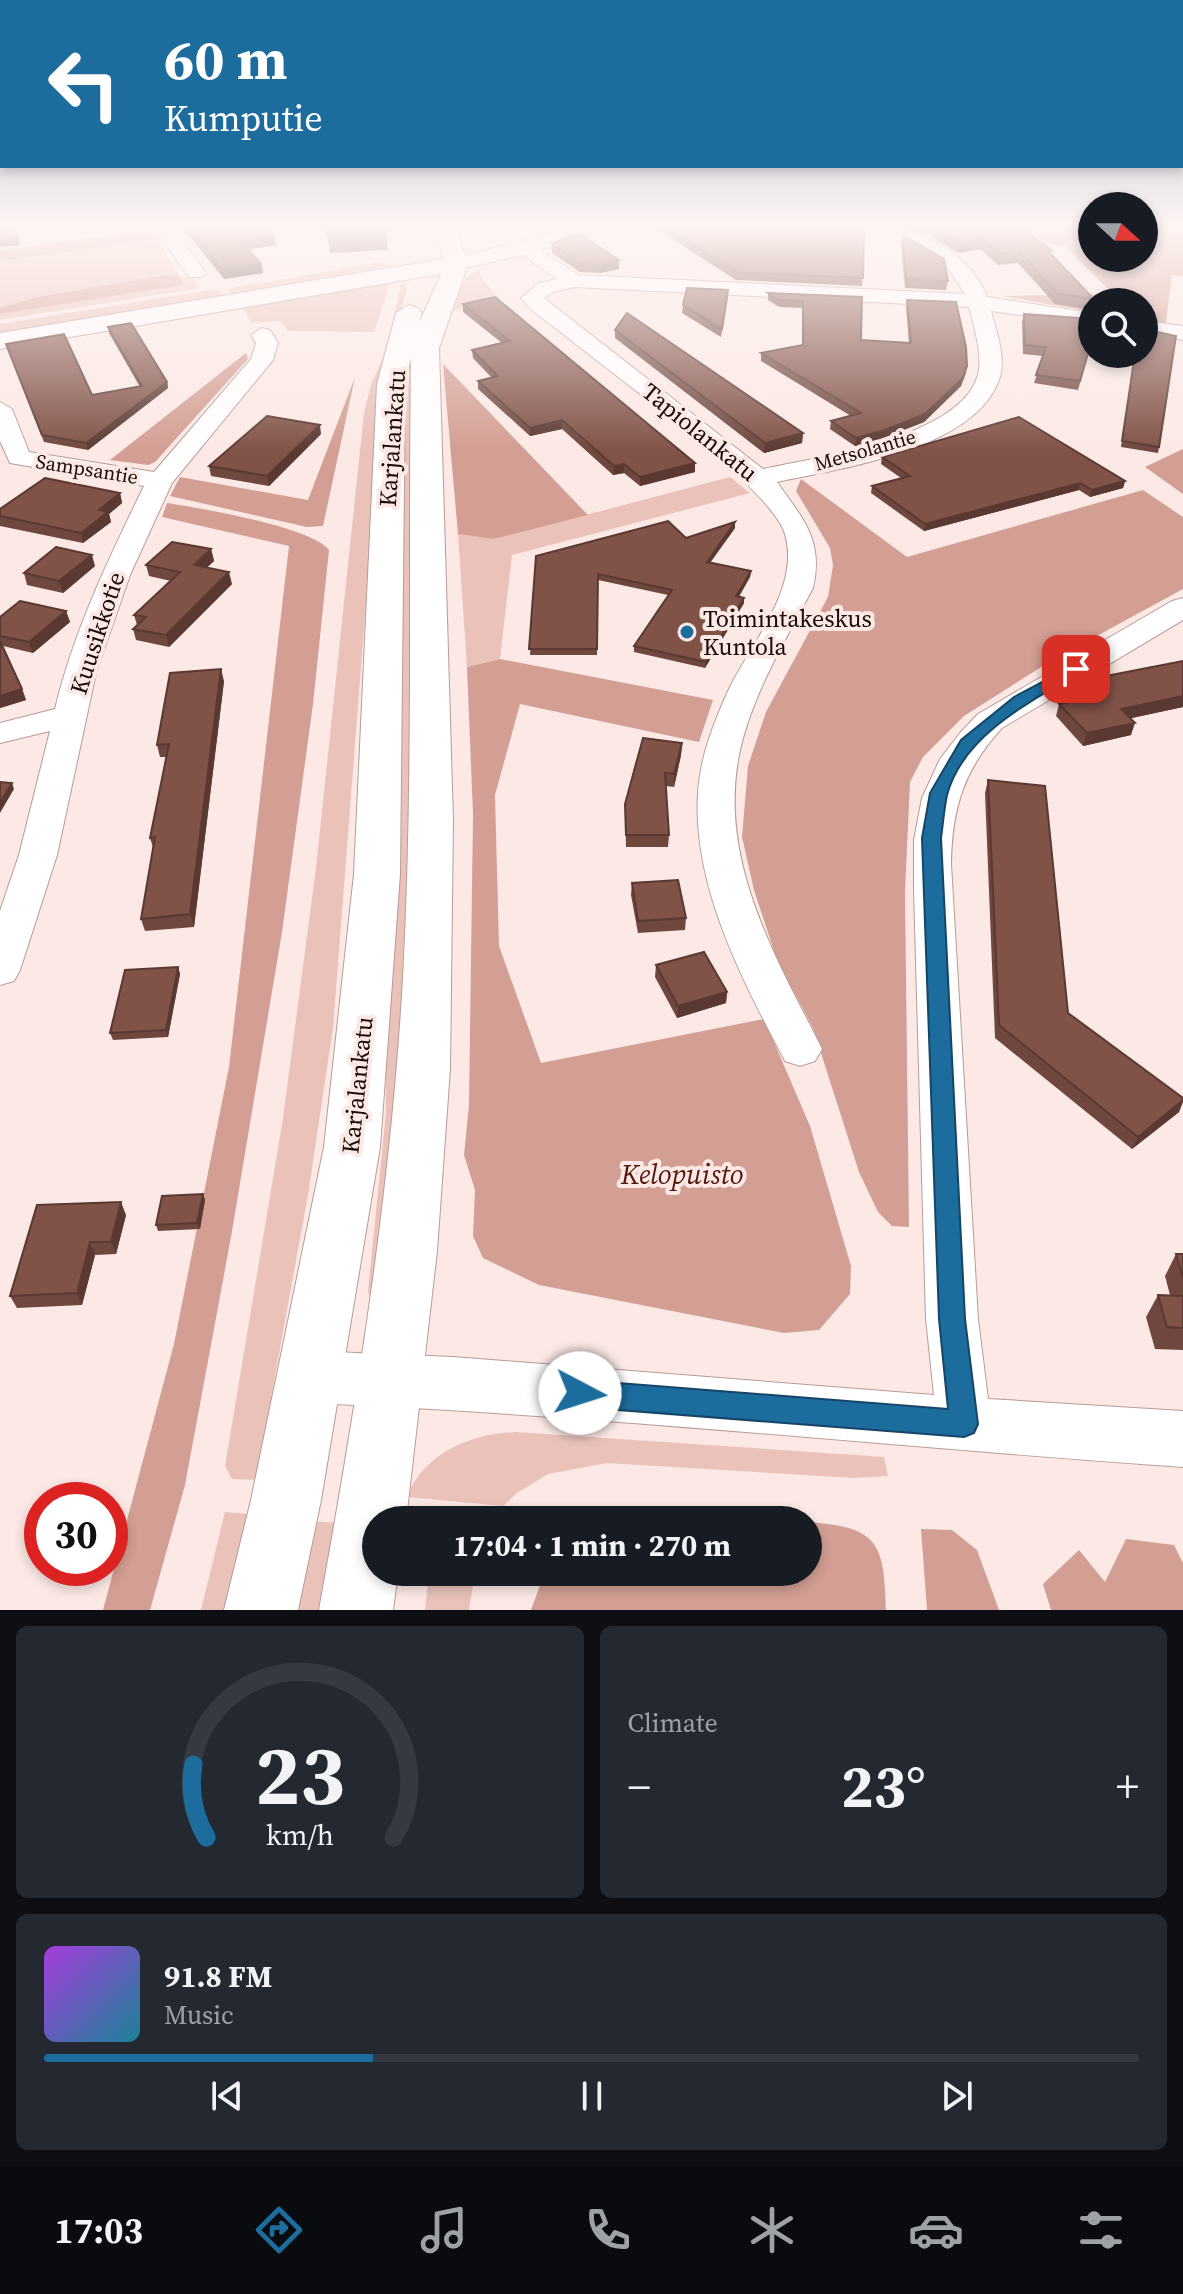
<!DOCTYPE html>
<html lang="en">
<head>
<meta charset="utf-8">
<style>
  :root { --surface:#171b24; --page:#242831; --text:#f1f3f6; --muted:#9ea1a6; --line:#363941; --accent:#1d6c9e }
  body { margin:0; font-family:"Source Serif 4",serif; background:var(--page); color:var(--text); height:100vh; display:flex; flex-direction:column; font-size:30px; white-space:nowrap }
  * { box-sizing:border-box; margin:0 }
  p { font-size:26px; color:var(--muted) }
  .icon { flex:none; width:44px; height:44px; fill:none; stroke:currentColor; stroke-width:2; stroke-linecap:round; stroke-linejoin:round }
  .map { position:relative; height:1610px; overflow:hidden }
  .panel { display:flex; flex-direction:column; gap:16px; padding:16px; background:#0d0f14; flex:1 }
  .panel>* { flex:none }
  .top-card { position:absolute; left:0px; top:0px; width:1184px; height:168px; box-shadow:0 4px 12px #0003; background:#1d6c9e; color:#fff; overflow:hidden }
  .needle { width:52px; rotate:111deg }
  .tools { position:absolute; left:1078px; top:192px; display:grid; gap:16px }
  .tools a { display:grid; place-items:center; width:80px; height:80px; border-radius:50%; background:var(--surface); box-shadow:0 4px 12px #0003; font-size:40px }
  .speed { position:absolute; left:24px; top:1482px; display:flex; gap:16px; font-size:40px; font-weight:700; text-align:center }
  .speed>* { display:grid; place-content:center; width:104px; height:104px; border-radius:50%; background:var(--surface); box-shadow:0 4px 12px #0003; line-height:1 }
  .speed .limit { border:12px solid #d22; background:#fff; color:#111 }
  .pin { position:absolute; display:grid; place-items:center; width:68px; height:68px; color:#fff; margin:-34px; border-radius:16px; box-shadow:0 4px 12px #0006 }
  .me { position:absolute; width:88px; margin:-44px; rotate:95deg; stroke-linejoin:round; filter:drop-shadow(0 0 6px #0008) }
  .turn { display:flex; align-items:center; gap:28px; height:168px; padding:0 32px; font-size:36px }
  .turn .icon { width:104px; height:104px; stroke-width:2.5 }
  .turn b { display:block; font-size:56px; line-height:68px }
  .big { font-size:60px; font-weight:700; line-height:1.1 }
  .panel .widget { flex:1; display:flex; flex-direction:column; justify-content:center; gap:12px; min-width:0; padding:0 28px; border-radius:12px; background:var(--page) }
  .panel .dial { align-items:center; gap:0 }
  .dial svg { height:208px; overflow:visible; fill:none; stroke:var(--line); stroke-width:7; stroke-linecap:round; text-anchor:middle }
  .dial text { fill:var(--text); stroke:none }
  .song { display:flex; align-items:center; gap:24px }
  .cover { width:96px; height:96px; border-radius:12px; background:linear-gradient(135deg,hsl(280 70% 55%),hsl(190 70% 35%)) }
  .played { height:8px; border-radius:4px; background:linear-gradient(90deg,var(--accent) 30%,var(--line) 30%) }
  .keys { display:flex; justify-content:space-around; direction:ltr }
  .heat { display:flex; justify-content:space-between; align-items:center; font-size:44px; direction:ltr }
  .panel .tiles { flex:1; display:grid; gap:16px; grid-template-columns:1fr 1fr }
  .widget:last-child { grid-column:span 2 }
  .trip { position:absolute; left:362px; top:1506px; width:460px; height:80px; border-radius:40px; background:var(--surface); box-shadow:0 4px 12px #0003; font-weight:700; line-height:80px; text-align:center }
  .dock { display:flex; height:128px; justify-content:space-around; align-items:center; background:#090b0e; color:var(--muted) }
  .dock .icon { width:56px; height:56px }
  .dock .current { color:var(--accent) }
  .dock b { font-size:36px; color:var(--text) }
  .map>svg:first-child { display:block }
  .green { fill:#eac2ba }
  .forest { fill:#d39e93 }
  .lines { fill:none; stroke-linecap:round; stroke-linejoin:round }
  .street-casing { stroke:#b89b95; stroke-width:2 }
  .secondary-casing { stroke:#b89b95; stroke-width:2 }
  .street { fill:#fff; fill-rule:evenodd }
  .secondary { fill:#fff; fill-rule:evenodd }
  .wall { fill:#6f473e }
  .shaded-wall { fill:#5a3932 }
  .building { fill:#815248; stroke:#5a3932; stroke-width:2 }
  .route { fill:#1d6c9e; stroke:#134667; stroke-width:2 }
  .poi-dot { fill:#1d6c9e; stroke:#fce9e5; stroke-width:3 }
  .labels { text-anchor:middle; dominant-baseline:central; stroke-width:8; stroke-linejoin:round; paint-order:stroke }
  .far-street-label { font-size:20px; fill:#160c0a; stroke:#fce9e5 }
  .street-label { font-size:24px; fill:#160c0a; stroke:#fce9e5 }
  .poi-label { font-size:24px; fill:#160c0a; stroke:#fce9e5; text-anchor:start }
  .near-park-label { font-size:28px; font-style:italic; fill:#56170c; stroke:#fce9e5 }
</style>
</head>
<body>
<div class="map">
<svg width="1183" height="1610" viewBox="0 0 1183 1610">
  <rect width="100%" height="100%" fill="#fce9e5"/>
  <g class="green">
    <polygon points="157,239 181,278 193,278 200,288 0,320 0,261"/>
    <polygon points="380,262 391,265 235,298 228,289"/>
    <polygon points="479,269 482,279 501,300 447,312 463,281"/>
    <polygon points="387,282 390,283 374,332 288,331 280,321 252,323 241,305"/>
    <polygon points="401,283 407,288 390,352 371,538 333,1028 308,1195 256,1480 232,1479 225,1466 283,1118 316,868 364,413 371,384 386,352"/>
    <polygon points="216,289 226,299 0,336 0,324"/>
    <polygon points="413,347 410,871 397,1112 372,1306 368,1291 386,1112 386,1040 401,652 405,408"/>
    <polygon points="730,477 750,493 512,555 500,659 467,667 458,534 495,539"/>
    <path d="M516,1432L884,1457L888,1476L854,1478L607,1463L548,1474L517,1493L503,1506L407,1497C423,1453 473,1433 516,1432Z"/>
    <polygon points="225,1512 248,1514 226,1610 201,1610"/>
    <polygon points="307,1521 339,1523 325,1610 289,1610"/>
    <polygon points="429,1572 475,1572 469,1610 425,1610"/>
  </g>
  <g class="forest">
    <polygon points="1014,227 1092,227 1092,258 1144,258 1144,227 1183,227 1183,276 1172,275 1166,323 1144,320 1144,302 1092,302 1092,312 1003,296 1113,294 1065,246 1049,244"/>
    <polygon points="151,229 157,239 0,261 0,251"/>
    <polygon points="167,275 179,277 183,285 0,314 0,308 38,297"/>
    <polygon points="246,353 248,359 155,462 148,465 110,460"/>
    <polygon points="443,364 588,515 494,539 458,534"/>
    <polygon points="355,377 323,526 307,527 170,496 180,477 308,500"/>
    <polygon points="1183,449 1183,494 1145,467"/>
    <polygon points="801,479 907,557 1143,490 1183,517 1183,589 1049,662 964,716 923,757 910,782 905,892 909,1227 892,1226 878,1212 859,1172 813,1028 777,960 754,890 742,837 748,766 766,712 828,597 833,565 830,548 796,491"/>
    <path d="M167,503C200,508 311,527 329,550L313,704L282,932L231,1237L185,1485L150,1610H103L174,1344L229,1067L289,546L162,517Z"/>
    <polygon points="500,659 713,700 699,742 520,704 495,795 499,946 541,1063 764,1019 810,1126 851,1266 850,1294 819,1330 784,1333 539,1285 483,1258 473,1236 475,1190 464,1155 469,1105 473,814 467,667"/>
    <polygon points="695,1514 782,1520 603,1520 605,1519"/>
    <path d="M808,1522C879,1527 884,1543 886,1610H531L545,1572H808Z"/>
    <polygon points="921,1529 952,1530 977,1550 999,1610 927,1610"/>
    <polygon points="1126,1539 1174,1545 1183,1563 1183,1610 1051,1610 1043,1584 1079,1550 1105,1582"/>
  </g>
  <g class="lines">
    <defs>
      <g id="street">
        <polygon points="153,227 172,227 206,273 203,277 189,277"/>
        <path d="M574,227H603L601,231L540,250L579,275L965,294L949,269L878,227C920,227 972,255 987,297L1092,313V325L991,311C996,330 1006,357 1000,377C977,450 841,468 777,482C803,519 824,540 813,588C785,641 751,696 739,755C718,861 776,958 822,1049L815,1061L800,1066L785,1061C743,981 692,886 698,793C700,757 714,722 729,689C751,643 801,588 785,534C771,487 612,374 567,337C552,325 532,313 521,298L539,283L557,279L522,255L456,270L446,264L449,260ZM574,287L969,307C974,327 983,355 978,375C960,438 818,457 763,469L544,298L553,292Z"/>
        <polygon points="1144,321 1183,326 1183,340 1144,333"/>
        <path d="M262,328L270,330L278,343L273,360L172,483L130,575L96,673L57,855L20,970L14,981L0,985V911L19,855L50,731L0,743V723L55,709C74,630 109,558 144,486L10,463L0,441V402L12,409L29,452L154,472L251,359L256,343L251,335Z"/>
        <path d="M1183,598V620L1002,728C964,769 952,808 951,864L978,1319L988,1399L1183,1411V1467C892,1447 601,1415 310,1403L291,1395L283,1377L291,1359L310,1351L453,1357L934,1395L926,1319L914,890V840L922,798L940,759L960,733L978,714L1172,601Z"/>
      </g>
      <path id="secondary" d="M425,227H441L458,234L468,264L439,348L453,821L450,1069L437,1251L406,1520H376V1572H398L393,1610H319C357,1401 391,1190 403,978C414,772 408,565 411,358L405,384L400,874L380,1147L321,1500L298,1610H224L251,1500L324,1147L354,874L377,384L396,313L409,305L418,308L422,313L419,323L441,274L0,349V333L443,259L440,243L422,232Z"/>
    </defs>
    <use href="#street" class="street-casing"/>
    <use href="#secondary" class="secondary-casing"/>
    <use href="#street" class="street"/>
    <use href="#secondary" class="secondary"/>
  </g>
  <g class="wall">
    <polygon points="182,227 268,227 276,245 248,249 261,264 263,273 224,279"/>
    <polygon points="386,227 388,250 330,253 327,235"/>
    <polygon points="654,227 864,227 862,286 736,280"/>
    <polygon points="902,227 1018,227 1052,250 1051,254 1094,299 1093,302 1092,302 1092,310 1055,304 1018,263 998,265 980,249 958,253 928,235"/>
    <polygon points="903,235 948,281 946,290 905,288 901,244"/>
    <polygon points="552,244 619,260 619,269 600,273 580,272 552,253"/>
    <polygon points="768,293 862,297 861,340 909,343 906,307 907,300 966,373 961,386 924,422 883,438 855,446 830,429 831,421 851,416 761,361 761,353 803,345 802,308 779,307 768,300"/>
    <polygon points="728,298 721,337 682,313 683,305"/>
    <polygon points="463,304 695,472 640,486 624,473 613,475 562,429 530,436 478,389 478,381 492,378 473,358 472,350 502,343 463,312"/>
    <polygon points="1024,314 1092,319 1092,346 1091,345 1078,390 1034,383 1043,356 1023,354 1022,322"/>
    <polygon points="108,327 167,382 168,388 88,450 44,442 6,344 92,395 140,387 109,333"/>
    <polygon points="615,330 803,433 802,443 764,453 615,338"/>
    <polygon points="1135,354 1159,447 1158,453 1121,447"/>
    <polygon points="321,434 269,486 211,476 209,466"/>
    <polygon points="882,457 1125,481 1123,488 1090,497 1079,490 924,531 871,493 872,486 901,478 881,464"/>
    <polygon points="120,493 122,503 109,514 111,522 83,543 0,526 0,509"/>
    <polygon points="735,528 710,563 751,571 750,577 739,596 744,598 744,603 705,668 634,652 634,646 668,595 598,580 597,655 530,655 536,556 686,538"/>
    <polygon points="211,549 214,561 206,568 232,584 169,647 136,640 133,629 137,625 134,615 171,581 149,576 146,565"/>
    <polygon points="95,566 63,593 27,585 24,573"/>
    <polygon points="66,611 70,622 33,653 3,646 22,689 26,700 0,708 0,617"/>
    <polygon points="1091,679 1183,707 1131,718 1131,735 1083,746 1056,716 1059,704 1093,697 1087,691"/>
    <polygon points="224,681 194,927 145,931 141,919 153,847 150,838 167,757 160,757 157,745"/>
    <polygon points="682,743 681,755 674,787 666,786 669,835 668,847 626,847 625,804"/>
    <polygon points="988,780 1068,1013 1183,1098 1183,1102 1179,1112 1132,1149 995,1038 985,793"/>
    <polygon points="632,883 686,918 685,930 638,933 631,895"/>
    <polygon points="656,965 727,992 726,1003 677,1018 655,977"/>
    <polygon points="178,967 180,974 168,1037 113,1040 110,1033"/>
    <polygon points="203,1194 205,1200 200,1229 158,1231 156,1225"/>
    <polygon points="126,1215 116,1254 95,1255 82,1305 17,1308 10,1296"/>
    <polygon points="1176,1254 1183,1254 1183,1350 1155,1349 1146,1317 1158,1295 1170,1295 1165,1276"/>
  </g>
  <g class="shaded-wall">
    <polygon points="274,237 276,245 243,250 242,242"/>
    <polygon points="982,238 980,249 958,253 960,243"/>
    <polygon points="18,239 20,245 0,247 0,241"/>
    <polygon points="619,260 619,269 600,273 600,264"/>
    <polygon points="261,264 263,273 224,279 223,270"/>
    <polygon points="967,366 961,386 924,422 883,438 855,446 856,438"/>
    <polygon points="167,382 168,388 88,450 86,443"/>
    <polygon points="562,420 562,429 530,436 530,428"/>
    <polygon points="320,425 321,434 269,486 267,476"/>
    <polygon points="803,433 802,443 764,453 765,443"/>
    <polygon points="695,463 695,472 640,486 640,477"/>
    <polygon points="624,464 624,473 613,475 614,466"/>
    <polygon points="1125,481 1123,488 1090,497 1092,490"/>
    <polygon points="1080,483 1079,490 924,531 925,524"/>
    <polygon points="120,493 122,503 109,514 111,522 83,543 81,533 99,510"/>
    <polygon points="735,522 735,528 706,568 707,562"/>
    <polygon points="211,549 214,561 197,577 194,565"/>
    <polygon points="92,555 95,566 63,593 59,581"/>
    <polygon points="751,571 750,577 736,602 736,596"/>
    <polygon points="229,572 232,584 169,647 166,635"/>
    <polygon points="744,598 744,603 705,668 706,662"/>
    <polygon points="66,611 70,622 33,653 29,642"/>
    <polygon points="221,669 224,681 194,927 190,914"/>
    <polygon points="22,689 26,700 0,708 0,696"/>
    <polygon points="1183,696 1183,707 1118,721 1121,709"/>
    <polygon points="1135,723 1131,735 1083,746 1087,733"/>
    <polygon points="682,743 681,755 674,787 674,774"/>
    <polygon points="12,783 14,789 0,813 0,803"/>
    <polygon points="178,967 180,974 168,1037 166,1030"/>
    <polygon points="727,992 726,1003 677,1018 678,1006"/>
    <polygon points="1183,1100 1179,1112 1132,1149 1138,1137"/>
    <polygon points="203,1194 205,1200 200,1229 197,1223"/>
    <polygon points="121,1202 126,1215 116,1254 111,1242"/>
    <polygon points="90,1242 95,1255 82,1305 77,1293"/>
  </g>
  <g class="building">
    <polygon points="0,227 13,227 18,239 0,241"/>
    <polygon points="187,227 268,227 274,237 242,242 261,264 223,270"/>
    <polygon points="328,227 385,227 386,232 327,235"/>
    <polygon points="666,227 864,227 863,278 737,272"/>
    <polygon points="933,227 1018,227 1052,250 1047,250 1094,299 1057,293 1020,252 1000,254 982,238 960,243"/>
    <polygon points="578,233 619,260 600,264 580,263 552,244"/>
    <polygon points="903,235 944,259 948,281 906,279"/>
    <polygon points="687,288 728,290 722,329 683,305"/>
    <polygon points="768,293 862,297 861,340 911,343 907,300 956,302 966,347 967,366 963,378 925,414 885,430 856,438 831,421 861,413 761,353 803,345 803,301 779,300"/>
    <polygon points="495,297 695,463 640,477 624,464 614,466 562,420 530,428 478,381 498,376 472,350 510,341 463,304"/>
    <polygon points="627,313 803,433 765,443 615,330"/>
    <polygon points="1024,314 1092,319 1092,340 1080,381 1036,375 1046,347 1025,345"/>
    <polygon points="131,323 167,382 86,443 42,435 6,344 64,334 92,395 142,386 108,327"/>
    <polygon points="1144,329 1176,336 1159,447 1122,441 1135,354 1144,354"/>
    <polygon points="267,416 320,425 267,476 209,466"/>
    <polygon points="1019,417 1125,481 1092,490 1080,483 925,524 872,486 910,476 882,457"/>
    <polygon points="45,478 120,493 99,510 108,512 81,533 0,516 0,509"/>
    <polygon points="668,521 686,538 735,522 707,562 751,571 736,596 744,598 706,662 634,646 672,590 598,574 597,649 529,649 536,556"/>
    <polygon points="172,542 211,549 194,565 229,572 166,635 133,629 146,617 134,615 180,572 146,565"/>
    <polygon points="56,547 92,555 59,581 24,573"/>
    <polygon points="20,601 66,611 29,642 0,636 0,617"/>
    <polygon points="0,641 22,689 0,696"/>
    <polygon points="1183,661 1183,696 1121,709 1135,723 1087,733 1059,704 1106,695 1091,679"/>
    <polygon points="221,669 190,914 141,919 155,837 150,838 169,744 157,745 170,673"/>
    <polygon points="643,738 682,743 674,774 665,773 669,835 626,835 625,804"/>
    <polygon points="988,780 1045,786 1068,1013 1183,1098 1183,1100 1138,1137 999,1025"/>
    <polygon points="0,782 12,783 0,803"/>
    <polygon points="678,880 686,918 638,921 632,883"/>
    <polygon points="704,952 727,992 678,1006 656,965"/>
    <polygon points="178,967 166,1030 110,1033 125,970"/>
    <polygon points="203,1194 197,1223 156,1225 162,1196"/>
    <polygon points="121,1202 111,1242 90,1242 77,1293 10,1296 37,1205"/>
    <polygon points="1176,1254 1183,1254 1183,1278"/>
    <polygon points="1158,1295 1183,1296 1183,1328 1167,1327"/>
  </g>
  <linearGradient id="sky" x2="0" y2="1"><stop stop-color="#a2aec8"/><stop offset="0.5" stop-color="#fef5f3"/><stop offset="1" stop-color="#fef5f3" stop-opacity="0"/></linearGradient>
  <rect width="1183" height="452" fill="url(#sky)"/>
  <path class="route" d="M1076,664L1081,666V672C1031,701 963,735 947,795C944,809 943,824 941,838L965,1319L978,1424L974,1433L964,1437L580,1407L570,1403L566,1393L570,1384L580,1380L948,1409L939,1319L922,838L930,793L961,740L1014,697Z"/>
  <circle class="poi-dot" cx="687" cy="632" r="8"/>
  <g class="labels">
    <g class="far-street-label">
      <text transform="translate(865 450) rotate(-16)">Metsolantie</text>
      <text transform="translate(87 469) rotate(9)">Sampsantie</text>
    </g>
    <g class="street-label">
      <text transform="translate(700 432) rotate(39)">Tapiolankatu</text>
      <text transform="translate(392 438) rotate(-86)">Karjalankatu</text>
      <text transform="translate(97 633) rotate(-72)">Kuusikkotie</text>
      <text transform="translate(357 1085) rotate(-84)">Karjalankatu</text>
    </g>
    <g class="poi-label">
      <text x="703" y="618">Toimintakeskus<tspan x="703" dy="28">Kuntola</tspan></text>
    </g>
    <g class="near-park-label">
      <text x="682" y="1174">Kelopuisto</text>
    </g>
  </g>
</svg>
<div class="tools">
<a><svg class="needle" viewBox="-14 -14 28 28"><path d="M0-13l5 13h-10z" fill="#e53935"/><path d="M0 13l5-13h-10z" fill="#9ea1a6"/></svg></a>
<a><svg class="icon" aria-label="search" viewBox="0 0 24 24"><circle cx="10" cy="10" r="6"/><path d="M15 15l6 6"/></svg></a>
</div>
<div class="speed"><div class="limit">30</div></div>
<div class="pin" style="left:1076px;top:669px;background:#d93025"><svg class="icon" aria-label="arrive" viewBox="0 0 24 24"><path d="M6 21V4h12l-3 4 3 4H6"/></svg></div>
<svg class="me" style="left:580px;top:1393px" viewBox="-20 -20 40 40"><circle r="19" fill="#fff"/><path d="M0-13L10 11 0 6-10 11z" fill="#1d6c9e"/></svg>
<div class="trip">17:04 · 1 min · 270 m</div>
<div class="top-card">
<div class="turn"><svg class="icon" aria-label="left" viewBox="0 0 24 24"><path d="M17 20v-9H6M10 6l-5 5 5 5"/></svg><div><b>60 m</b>Kumputie</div></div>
</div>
</div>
<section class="panel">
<div class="tiles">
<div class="widget dial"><svg viewBox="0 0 100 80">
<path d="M14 69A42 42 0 1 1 86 69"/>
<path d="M14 69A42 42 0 0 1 9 41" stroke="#1d6c9e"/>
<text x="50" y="56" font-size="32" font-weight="700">23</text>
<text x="50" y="72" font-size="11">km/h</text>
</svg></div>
<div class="widget"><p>Climate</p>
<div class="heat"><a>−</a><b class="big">23°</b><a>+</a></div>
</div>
<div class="widget">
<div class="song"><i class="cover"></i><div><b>91.8 FM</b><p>Music</p></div></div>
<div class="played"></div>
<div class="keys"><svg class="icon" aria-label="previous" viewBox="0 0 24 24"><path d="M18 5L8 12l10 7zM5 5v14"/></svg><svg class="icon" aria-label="pause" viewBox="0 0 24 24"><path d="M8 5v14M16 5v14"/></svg><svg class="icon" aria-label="next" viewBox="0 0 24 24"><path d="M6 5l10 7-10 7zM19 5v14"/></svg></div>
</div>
</div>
</section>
<nav class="dock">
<b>17:03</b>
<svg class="icon current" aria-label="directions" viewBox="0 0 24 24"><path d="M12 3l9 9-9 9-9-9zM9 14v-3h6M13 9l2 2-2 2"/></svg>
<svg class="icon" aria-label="music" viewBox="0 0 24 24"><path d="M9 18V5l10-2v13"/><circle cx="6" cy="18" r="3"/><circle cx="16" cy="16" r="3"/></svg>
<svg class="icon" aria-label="phone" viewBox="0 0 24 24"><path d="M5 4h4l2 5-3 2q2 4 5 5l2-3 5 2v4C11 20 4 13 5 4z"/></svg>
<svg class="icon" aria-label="climate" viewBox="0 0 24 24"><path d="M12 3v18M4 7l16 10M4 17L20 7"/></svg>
<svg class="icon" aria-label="car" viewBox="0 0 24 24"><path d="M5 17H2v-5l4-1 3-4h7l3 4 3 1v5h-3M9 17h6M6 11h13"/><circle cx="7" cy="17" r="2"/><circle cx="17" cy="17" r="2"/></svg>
<svg class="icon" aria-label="filters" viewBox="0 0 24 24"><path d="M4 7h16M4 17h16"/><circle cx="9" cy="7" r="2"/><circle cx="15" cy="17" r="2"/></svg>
</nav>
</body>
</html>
